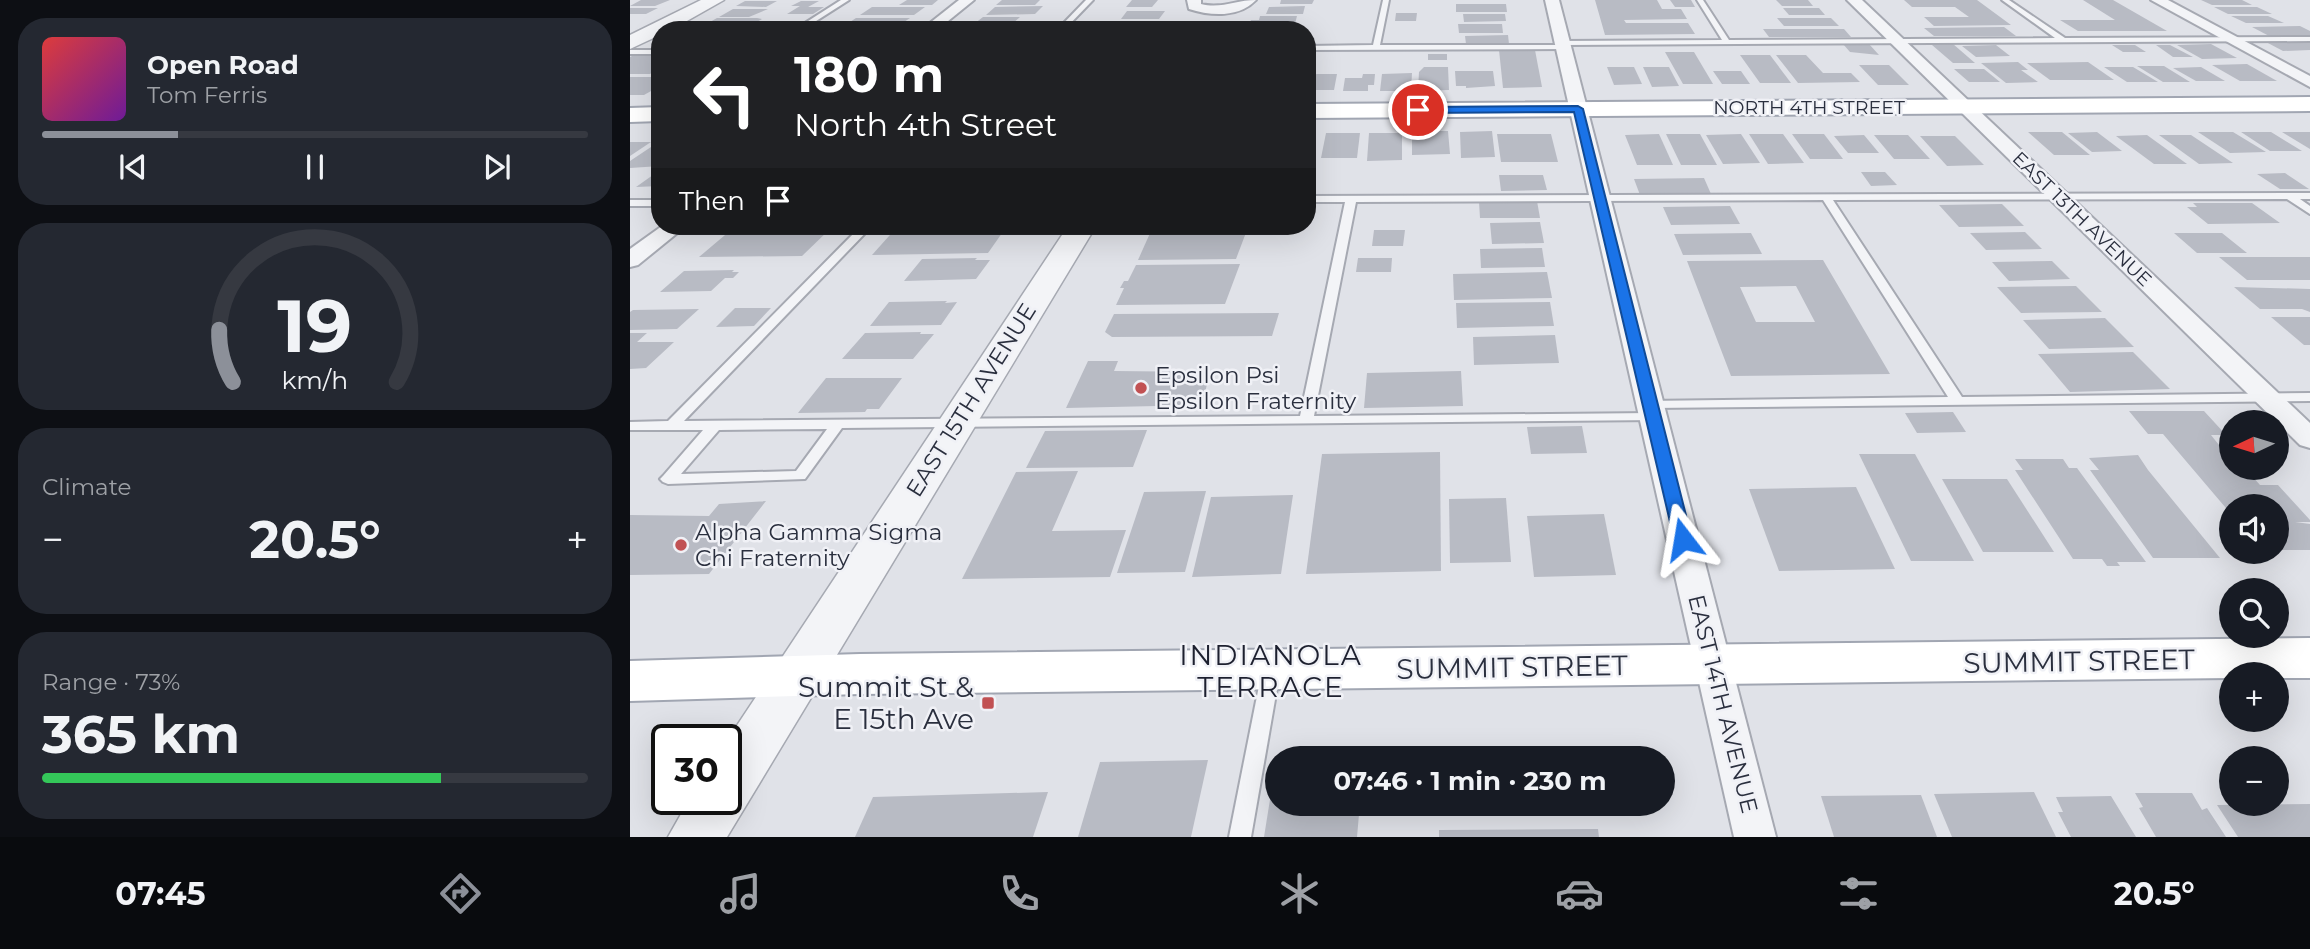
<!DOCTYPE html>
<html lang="en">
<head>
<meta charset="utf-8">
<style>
  :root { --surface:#171b24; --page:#242831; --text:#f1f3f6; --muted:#9ea1a6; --line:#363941; --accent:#8c9099 }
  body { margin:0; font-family:Montserrat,sans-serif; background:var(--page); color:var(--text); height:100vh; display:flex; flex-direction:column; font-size:26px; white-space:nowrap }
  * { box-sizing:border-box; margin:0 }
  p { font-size:23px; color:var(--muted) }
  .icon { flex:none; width:38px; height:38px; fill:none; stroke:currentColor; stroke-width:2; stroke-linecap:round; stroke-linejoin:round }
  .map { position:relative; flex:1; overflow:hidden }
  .panel { display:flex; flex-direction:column; gap:18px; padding:18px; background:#0d0f14; width:630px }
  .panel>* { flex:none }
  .top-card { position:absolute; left:21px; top:21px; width:665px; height:214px; border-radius:28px; box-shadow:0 7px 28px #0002; background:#202124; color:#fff; overflow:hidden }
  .needle { width:46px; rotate:266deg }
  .buttons { position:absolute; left:1589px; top:410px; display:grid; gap:14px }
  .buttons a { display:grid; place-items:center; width:70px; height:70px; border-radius:50%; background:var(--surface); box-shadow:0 7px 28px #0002; font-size:35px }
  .speed { position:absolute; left:21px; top:724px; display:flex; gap:14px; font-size:35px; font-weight:700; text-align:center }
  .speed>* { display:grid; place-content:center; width:91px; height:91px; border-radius:50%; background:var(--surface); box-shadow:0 7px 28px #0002; line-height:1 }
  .speed .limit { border:4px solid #111; border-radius:10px; background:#fff; color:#111 }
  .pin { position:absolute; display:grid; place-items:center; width:60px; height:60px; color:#fff; margin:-30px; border:4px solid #fff; border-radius:50%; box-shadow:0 2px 7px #0007 }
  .me { position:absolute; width:77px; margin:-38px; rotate:346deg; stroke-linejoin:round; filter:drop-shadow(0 0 5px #0008) }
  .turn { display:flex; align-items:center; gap:24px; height:147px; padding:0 28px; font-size:32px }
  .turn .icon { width:91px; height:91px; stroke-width:2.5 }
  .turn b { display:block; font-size:49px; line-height:60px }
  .then { display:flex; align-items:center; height:66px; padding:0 28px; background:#0003; gap:14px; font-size:26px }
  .big { font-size:52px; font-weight:700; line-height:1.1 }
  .panel .card { flex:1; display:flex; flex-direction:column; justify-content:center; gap:10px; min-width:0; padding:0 24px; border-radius:28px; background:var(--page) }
  .panel .dial { align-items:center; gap:0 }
  .dial svg { height:182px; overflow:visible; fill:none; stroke:var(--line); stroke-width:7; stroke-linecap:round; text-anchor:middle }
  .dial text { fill:var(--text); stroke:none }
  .song { display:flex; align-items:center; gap:21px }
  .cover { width:84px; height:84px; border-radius:10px; background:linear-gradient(135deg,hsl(0 70% 55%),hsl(280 70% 35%)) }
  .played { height:7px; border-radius:4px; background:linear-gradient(90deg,var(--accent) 25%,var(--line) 25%) }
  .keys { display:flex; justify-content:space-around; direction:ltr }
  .heat { display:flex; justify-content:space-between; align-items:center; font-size:38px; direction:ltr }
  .charge { height:10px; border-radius:5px; background:linear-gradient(90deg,#34c759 73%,var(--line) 0) }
  .trip { position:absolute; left:635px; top:746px; width:410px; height:70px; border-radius:35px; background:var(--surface); box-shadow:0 7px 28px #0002; font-weight:700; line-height:70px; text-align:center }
  .dock { display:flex; height:112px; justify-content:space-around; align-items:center; background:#090b0e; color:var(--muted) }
  .dock .icon { width:49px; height:49px }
  .dock .active { color:var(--accent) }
  .dock b { font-size:32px; color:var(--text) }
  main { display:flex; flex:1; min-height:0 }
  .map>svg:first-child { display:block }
  .building { fill:#b8bbc4; fill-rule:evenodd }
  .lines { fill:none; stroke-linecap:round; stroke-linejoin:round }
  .service-casing { stroke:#a6a9b2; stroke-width:4 }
  .minor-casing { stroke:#a6a9b2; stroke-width:4 }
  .tertiary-casing { stroke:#a6a9b2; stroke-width:3 }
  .primary-casing { stroke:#a1a6b2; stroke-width:4 }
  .service { fill:#f3f4f7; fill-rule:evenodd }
  .minor { fill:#f3f4f7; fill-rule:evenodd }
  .tertiary { fill:#f3f4f7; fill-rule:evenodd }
  .primary { fill:#fff; fill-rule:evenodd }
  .route { fill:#1a73e8; stroke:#114b97; stroke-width:2 }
  .poi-dot { fill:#c15153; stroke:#f0f1f6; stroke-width:2.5 }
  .labels { text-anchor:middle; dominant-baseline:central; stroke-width:5; stroke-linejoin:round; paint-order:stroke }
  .far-street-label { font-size:19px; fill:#2a2f3e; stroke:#f0f1f6 }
  .poi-label { font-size:23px; fill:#2a2f3e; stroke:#f0f1f6; text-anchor:start }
  .street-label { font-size:23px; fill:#2a2f3e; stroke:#f0f1f6 }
  .near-neighbourhood-label { font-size:28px; letter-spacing:2px; fill:#1d202f; stroke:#f0f1f6 }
  .near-street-label { font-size:28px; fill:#2a2f3e; stroke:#f0f1f6 }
  .near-poi-label { font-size:28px; fill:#2a2f3e; stroke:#f0f1f6; text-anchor:end }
</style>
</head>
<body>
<main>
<section class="panel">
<div class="card">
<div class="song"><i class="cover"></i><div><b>Open Road</b><p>Tom Ferris</p></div></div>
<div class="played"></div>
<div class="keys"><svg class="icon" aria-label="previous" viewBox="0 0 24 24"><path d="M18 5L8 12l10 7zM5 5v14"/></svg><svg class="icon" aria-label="pause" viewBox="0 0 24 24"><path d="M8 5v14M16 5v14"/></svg><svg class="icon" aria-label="next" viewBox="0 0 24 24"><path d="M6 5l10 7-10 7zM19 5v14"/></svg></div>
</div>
<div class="card dial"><svg viewBox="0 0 100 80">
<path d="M14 69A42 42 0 1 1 86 69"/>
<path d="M14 69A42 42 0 0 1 8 46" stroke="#8c9099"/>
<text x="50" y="56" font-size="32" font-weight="700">19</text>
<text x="50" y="72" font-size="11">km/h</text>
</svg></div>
<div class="card"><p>Climate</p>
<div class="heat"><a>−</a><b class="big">20.5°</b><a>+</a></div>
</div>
<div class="card"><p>Range · 73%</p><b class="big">365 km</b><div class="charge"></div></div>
</section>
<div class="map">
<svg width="1680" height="837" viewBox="0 0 1680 837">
  <rect width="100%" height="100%" fill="#e0e2e8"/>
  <g class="building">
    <polygon points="11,0 40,0 25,6 0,6"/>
    <polygon points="277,0 308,0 302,5 269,5"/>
    <polygon points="372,0 410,0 405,5 366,5"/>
    <polygon points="502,0 528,0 522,7 496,7"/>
    <polygon points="651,0 684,0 682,4 650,4"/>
    <polygon points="965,0 1027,0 1032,9 1051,9 1057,19 994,20 996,23 1058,23 1065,34 975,35"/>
    <polygon points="1040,0 1061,0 1065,7 1045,7"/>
    <polygon points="1146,0 1178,0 1183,6 1152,6"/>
    <polygon points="1274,0 1347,0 1381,25 1304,26 1294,17 1339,17 1325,7 1282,7"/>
    <polygon points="1453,0 1483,0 1537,31 1448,31 1430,20 1485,20"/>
    <polygon points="1571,0 1612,0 1622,5 1582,5"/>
    <polygon points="115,1 147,1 136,7 106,6"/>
    <polygon points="171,1 189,1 178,7 194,7 183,14 157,14 170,6 161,6"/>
    <polygon points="826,4 876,4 877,12 826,12"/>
    <polygon points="413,6 405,14 356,15 365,7"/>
    <polygon points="675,6 673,14 636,14 639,7"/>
    <polygon points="242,7 295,7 284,15 230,15"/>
    <polygon points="1584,7 1627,7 1642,14 1598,14"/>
    <polygon points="0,8 28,8 16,14 0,14"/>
    <polygon points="1153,8 1189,8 1195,15 1159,15"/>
    <polygon points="103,9 138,9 119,17 89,17"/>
    <polygon points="497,11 535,11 529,19 491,19"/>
    <polygon points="766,13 787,13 786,21 765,21"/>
    <polygon points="833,14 875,14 876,21 834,22"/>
    <polygon points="630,16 667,16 665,24 619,24 621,20 629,20"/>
    <polygon points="1601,16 1638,16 1654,23 1616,23"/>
    <polygon points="353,17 390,17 382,24 344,24"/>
    <polygon points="87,18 127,18 132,19 120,26 73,26"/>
    <polygon points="226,18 280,18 268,26 214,26"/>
    <polygon points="1147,18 1201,18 1209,26 1154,26"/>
    <polygon points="490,24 534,24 530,30 486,30"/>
    <polygon points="828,24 872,24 873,33 829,33"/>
    <polygon points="341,26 385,26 381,30 337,30"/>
    <polygon points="653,26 652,30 616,30 617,27"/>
    <polygon points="1670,26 1680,31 1680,36 1641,37 1622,27"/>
    <polygon points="1374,27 1386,36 1304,36 1294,28"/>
    <polygon points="1133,29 1214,29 1221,37 1139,37"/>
    <polygon points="878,35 879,44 836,44 835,36"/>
    <polygon points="1636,42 1680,42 1680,50 1653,51"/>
    <polygon points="1213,44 1239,44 1249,55 1220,52"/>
    <polygon points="1323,44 1345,63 1323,63 1302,45"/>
    <polygon points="1581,44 1607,58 1572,59 1547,45"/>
    <polygon points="1366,45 1380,56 1346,57 1332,46"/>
    <polygon points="1482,45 1505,45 1516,52 1493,52"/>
    <polygon points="1526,45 1540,45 1563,57 1543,57"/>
    <polygon points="869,50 905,50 912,87 873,88"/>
    <polygon points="1035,52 1064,52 1083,84 1053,84"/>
    <rect x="798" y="54" width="19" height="6"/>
    <polygon points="4,55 30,55 30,68 20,74 0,74 0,57"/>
    <polygon points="1110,55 1140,55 1161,83 1130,83"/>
    <polygon points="1146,55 1176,55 1193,73 1221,73 1230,82 1168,83"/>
    <polygon points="1388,62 1398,70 1391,70 1408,82 1376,83 1351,63"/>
    <polygon points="1458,62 1484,80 1420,80 1397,63"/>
    <polygon points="1617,64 1647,81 1610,81 1582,65"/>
    <polygon points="1229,65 1259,65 1279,85 1248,85"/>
    <polygon points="1507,66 1534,66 1560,82 1533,82"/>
    <polygon points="794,67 818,67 819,90 788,91 789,72"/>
    <polygon points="977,67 1004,67 1012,84 984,85"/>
    <polygon points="1013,67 1039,67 1049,86 1022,87"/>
    <polygon points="1474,67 1503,67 1528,82 1497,82"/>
    <polygon points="1571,67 1595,81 1566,81 1543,68"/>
    <polygon points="1324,69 1354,69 1370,82 1339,82"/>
    <polygon points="825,71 863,71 865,86 836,88 836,86 826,86"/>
    <polygon points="1083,71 1111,71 1120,84 1092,84"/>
    <polygon points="782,73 781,91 750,91 752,74"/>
    <polygon points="687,74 707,74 704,90 677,90 677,76"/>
    <polygon points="733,74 745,74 744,85 738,85 738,91 713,91 715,78 732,78"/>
    <polygon points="0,77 30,77 30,86 14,95 0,95"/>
    <polygon points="782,131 818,131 820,154 782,155"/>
    <polygon points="862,131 865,157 831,158 830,132"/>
    <polygon points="1398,132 1432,132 1460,155 1424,155"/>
    <polygon points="1467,132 1492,151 1462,152 1438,133"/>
    <polygon points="1568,132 1603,132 1636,152 1600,153"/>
    <polygon points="1611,132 1641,132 1672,151 1640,151"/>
    <polygon points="1652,132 1680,132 1680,149"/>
    <polygon points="696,133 730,133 727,158 691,158"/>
    <polygon points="739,133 772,133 772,160 737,161"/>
    <polygon points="867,134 921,134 928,162 871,162"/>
    <polygon points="1029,134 1043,165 1007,165 995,135"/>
    <polygon points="1036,134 1070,134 1087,165 1051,165"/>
    <polygon points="1111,134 1130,163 1093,164 1076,135"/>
    <polygon points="1119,134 1153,134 1174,163 1138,164"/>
    <polygon points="1162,134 1194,134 1213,159 1180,159"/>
    <polygon points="1234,135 1249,153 1218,153 1204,136"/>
    <polygon points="1244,135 1278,135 1300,159 1264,159"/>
    <polygon points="1517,135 1557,164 1524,164 1486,136"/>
    <polygon points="1529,135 1561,135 1603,163 1569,164"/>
    <polygon points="1290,136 1325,136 1354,165 1317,166"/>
    <polygon points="30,141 30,166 0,168 0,161"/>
    <polygon points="0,142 21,142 0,156"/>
    <polygon points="30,170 30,186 6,187"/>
    <polygon points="1231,172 1255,172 1267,185 1241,186"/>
    <polygon points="1655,173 1679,189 1650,189 1627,174"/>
    <polygon points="869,175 913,175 917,190 871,191"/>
    <polygon points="1074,178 1081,194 1010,195 1004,179"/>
    <polygon points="907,201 910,218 850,218 849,202"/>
    <polygon points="1563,203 1622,203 1650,223 1578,224 1557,207 1567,207"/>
    <polygon points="1372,204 1394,226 1329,227 1309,205"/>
    <polygon points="1100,206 1110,224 1041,225 1033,207"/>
    <polygon points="910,222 914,243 862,244 860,223"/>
    <polygon points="268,226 377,226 358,253 242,255"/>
    <polygon points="200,229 172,256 69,257 101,230"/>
    <polygon points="617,230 606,259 508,260 521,231"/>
    <polygon points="744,230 775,230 773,246 742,246"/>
    <polygon points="1395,232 1412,249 1356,250 1340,233"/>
    <polygon points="1121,233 1132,254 1053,255 1044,234"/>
    <polygon points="1544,233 1592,233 1617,253 1567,253"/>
    <polygon points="912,248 915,267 851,268 850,249"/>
    <polygon points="1589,257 1680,257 1680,280 1617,280"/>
    <polygon points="347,258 345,260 360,260 346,279 274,281 292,259"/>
    <polygon points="728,258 762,258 761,272 726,272"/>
    <path d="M1193,260L1260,374L1101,376L1057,261ZM1166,286L1185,322H1126L1110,287Z"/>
    <polygon points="1422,261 1440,279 1379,281 1362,262"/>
    <polygon points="610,264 595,304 486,305 494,288 490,288 494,281 498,281 506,265"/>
    <polygon points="104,270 102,272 109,272 103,278 95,278 81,291 30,292 54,271"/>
    <polygon points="917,272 922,298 824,300 823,274"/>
    <polygon points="1446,286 1472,312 1391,313 1367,287"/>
    <polygon points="1604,287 1680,289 1680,312 1672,309 1630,309"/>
    <polygon points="317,301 315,303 327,302 311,325 240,326 259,302"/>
    <polygon points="920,302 924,326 827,328 826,303"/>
    <polygon points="105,308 141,308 124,326 86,327"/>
    <polygon points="69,309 47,329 0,330 0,312 3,310"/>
    <polygon points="649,313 642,336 482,337 475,332 484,314"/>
    <polygon points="1641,317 1680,317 1680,345 1674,345"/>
    <polygon points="1475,318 1504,347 1419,349 1393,320"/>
    <polygon points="291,332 290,334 304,334 283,359 212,359 235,333"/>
    <polygon points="0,333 17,333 7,342 44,342 16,368 0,369"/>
    <polygon points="925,335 929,363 844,365 843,337"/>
    <polygon points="1503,352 1540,389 1440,392 1408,354"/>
    <polygon points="458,361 488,361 484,371 580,372 572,405 436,408"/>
    <polygon points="831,371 833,406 734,408 737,373"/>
    <polygon points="196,378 272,378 249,409 237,409 235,412 168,413"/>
    <polygon points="1499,411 1574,411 1596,435 1581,435 1589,445 1601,445 1601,467 1630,467 1638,476 1622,476 1630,485 1648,485 1680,520 1680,522 1665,522 1680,524 1680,550 1647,550 1647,506 1601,506 1601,514 1533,434 1518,434"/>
    <polygon points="1323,412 1336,432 1287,433 1275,413"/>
    <polygon points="952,426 957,453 901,454 897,427"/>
    <polygon points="517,430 503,467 396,468 415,431"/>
    <polygon points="810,452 811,571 676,574 692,454"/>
    <polygon points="1229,454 1285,454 1344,561 1281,561"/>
    <polygon points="1508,455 1518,470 1590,558 1523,558 1460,470 1469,470 1459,458"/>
    <polygon points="1385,459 1433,459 1439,468 1447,468 1516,562 1487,562 1490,566 1477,566 1472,559 1443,559 1385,470 1393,470"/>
    <polygon points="448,471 422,531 496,530 480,577 332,579 386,472"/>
    <polygon points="1312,479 1377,479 1424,552 1353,552"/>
    <polygon points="1226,487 1265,569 1149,571 1119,489"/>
    <polygon points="576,491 555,572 487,573 514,492"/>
    <polygon points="663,495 651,574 562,577 581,497"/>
    <polygon points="876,498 881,562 820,563 819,499"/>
    <polygon points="136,501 79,574 0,575 0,515 79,516 89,504"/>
    <polygon points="974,514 986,575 904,577 897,516"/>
    <polygon points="578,760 561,837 448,837 470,762"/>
    <polygon points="646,762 648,803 730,803 727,837 634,837"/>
    <polygon points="418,792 403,837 225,837 243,797"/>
    <polygon points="1404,792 1426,837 1322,837 1304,794"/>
    <polygon points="1505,793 1562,793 1572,810 1577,808 1596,837 1526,837 1509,808 1513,807"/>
    <polygon points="1291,795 1307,837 1204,837 1191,796"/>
    <polygon points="1481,796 1506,837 1441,837 1428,812 1433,812 1426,797"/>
    <polygon points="841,803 939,803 940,814 841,813"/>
    <polygon points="1680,804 1680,837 1608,837 1587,805"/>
    <polygon points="968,829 969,837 809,837 809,830"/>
  </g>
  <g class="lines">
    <defs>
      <g id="service">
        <polygon points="211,0 219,0 172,30 164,30"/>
        <polygon points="456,0 463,0 434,30 427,30"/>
        <polygon points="753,0 759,0 750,45 930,45 928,43 932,41 1092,40 1067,0 1073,0 1099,40 1425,38 1372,0 1379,0 1435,38 1680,37 1680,41 936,45 938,47 934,49 677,50 677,46 743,45"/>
        <rect x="0" y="50" width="30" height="4"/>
        <path d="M1680,193V199H1670L1680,206V214L1657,199L1203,200L1332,397L1680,393V401L1021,408L1016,407L1014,404L1016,401L1318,397L1193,200L726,202L684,416L1023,413L1030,417L1028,420L212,428L175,479L38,484L33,482L30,479L33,476L73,430H0V422L38,421L231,226H242L54,421L670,416L715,202H677V196ZM197,429L166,471L51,474L89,430Z"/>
        <rect x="0" y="200" width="30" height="6"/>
        <polygon points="641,664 648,666 650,671 621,837 599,837 632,671 634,666"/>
      </g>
      <g id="minor">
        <polygon points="329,0 344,0 307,30 291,30"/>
        <path d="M557,0H571V4C591,9 606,0 626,0C609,18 581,16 559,9Z"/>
        <polygon points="915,0 929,0 1146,837 1104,837"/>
        <polygon points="1217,0 1232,0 1680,423 1680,448 1670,445"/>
        <polygon points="1521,0 1538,0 1680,76 1680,87"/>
        <polygon points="32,226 56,226 8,265 0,267 0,249"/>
      </g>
      <g id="tertiary">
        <polygon points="71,0 94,0 41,30 30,30 30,35 0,49 0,35"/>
        <polygon points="438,226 466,226 97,837 38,837 59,800 96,800 96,742"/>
      </g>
      <g id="primary">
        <polygon points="1680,97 1680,111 677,118 677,104"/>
        <polygon points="30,107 30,121 0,122 0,108"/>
        <polygon points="1680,638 1680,678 1647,678 1647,674 1601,674 1601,678 230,694 0,701 0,661 230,654"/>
      </g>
    </defs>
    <use href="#service" class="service-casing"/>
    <use href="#minor" class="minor-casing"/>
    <use href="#tertiary" class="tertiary-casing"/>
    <use href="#primary" class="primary-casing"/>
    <use href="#service" class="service"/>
    <use href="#minor" class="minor"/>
    <use href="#tertiary" class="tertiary"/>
    <use href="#primary" class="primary"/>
  </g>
  <polygon class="route" points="948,106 953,109 1062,539 1060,544 1047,544 1044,539 944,112 788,113 783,110 788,107"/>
  <g class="poi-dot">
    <circle cx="511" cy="388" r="7"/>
    <circle cx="51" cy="545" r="7"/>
    <rect x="351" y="696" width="14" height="14" rx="3.5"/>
  </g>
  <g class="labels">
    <g class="far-street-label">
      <text x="1179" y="107">NORTH 4TH STREET</text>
      <text transform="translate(1452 219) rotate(44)">EAST 13TH AVENUE</text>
    </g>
    <g class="poi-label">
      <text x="525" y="375">Epsilon Psi<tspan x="525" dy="26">Epsilon Fraternity</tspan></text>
      <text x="65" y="532">Alpha Gamma Sigma<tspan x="65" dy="26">Chi Fraternity</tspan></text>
    </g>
    <g class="street-label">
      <text transform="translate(341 400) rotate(-58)">EAST 15TH AVENUE</text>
      <text transform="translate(1093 704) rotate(76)">EAST 14TH AVENUE</text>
    </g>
    <g class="near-neighbourhood-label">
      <text x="641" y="655">INDIANOLA<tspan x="641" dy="32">TERRACE</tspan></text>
    </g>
    <g class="near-street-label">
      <text transform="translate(1449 661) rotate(-1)">SUMMIT STREET</text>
      <text transform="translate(882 667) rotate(-1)">SUMMIT STREET</text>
    </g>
    <g class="near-poi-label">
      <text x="344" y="687">Summit St &amp;<tspan x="344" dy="32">E 15th Ave</tspan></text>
    </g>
  </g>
</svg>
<div class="buttons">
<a><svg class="needle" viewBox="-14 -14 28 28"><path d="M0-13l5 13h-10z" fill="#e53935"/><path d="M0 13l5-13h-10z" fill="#9ea1a6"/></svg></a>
<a><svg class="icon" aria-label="sound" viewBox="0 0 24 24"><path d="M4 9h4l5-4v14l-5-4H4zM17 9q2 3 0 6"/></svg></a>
<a><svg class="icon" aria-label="search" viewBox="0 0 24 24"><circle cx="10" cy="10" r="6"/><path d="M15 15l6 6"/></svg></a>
<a>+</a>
<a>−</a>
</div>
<div class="speed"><div class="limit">30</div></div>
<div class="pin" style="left:788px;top:110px;background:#d93025"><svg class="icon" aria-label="arrive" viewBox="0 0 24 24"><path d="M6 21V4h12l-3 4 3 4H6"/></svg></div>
<svg class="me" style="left:1053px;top:539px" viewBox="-20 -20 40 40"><path d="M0-17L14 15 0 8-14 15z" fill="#1a73e8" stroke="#fff" stroke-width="4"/></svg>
<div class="trip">07:46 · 1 min · 230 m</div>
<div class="top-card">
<div class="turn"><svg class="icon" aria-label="left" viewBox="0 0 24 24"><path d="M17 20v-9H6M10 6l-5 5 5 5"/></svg><div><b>180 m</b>North 4th Street</div></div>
<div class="then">Then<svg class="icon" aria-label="arrive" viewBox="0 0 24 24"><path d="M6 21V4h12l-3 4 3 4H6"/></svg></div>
</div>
</div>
</main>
<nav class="dock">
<b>07:45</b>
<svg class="icon active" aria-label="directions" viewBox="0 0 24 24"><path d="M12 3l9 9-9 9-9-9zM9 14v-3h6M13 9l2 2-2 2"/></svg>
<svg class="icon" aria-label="music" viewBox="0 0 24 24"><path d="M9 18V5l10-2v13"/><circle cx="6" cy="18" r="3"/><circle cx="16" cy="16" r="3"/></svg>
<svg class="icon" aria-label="phone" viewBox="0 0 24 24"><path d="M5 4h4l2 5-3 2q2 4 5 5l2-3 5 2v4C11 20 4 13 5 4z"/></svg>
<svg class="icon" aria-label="climate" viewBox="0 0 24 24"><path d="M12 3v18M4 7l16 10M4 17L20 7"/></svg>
<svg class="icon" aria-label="car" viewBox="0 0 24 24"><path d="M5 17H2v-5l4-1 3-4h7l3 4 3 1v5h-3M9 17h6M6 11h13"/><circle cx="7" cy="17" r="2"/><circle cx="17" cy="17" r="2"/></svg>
<svg class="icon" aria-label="filters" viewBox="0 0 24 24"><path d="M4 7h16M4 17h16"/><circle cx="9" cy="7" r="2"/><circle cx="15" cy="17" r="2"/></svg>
<b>20.5°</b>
</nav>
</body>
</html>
